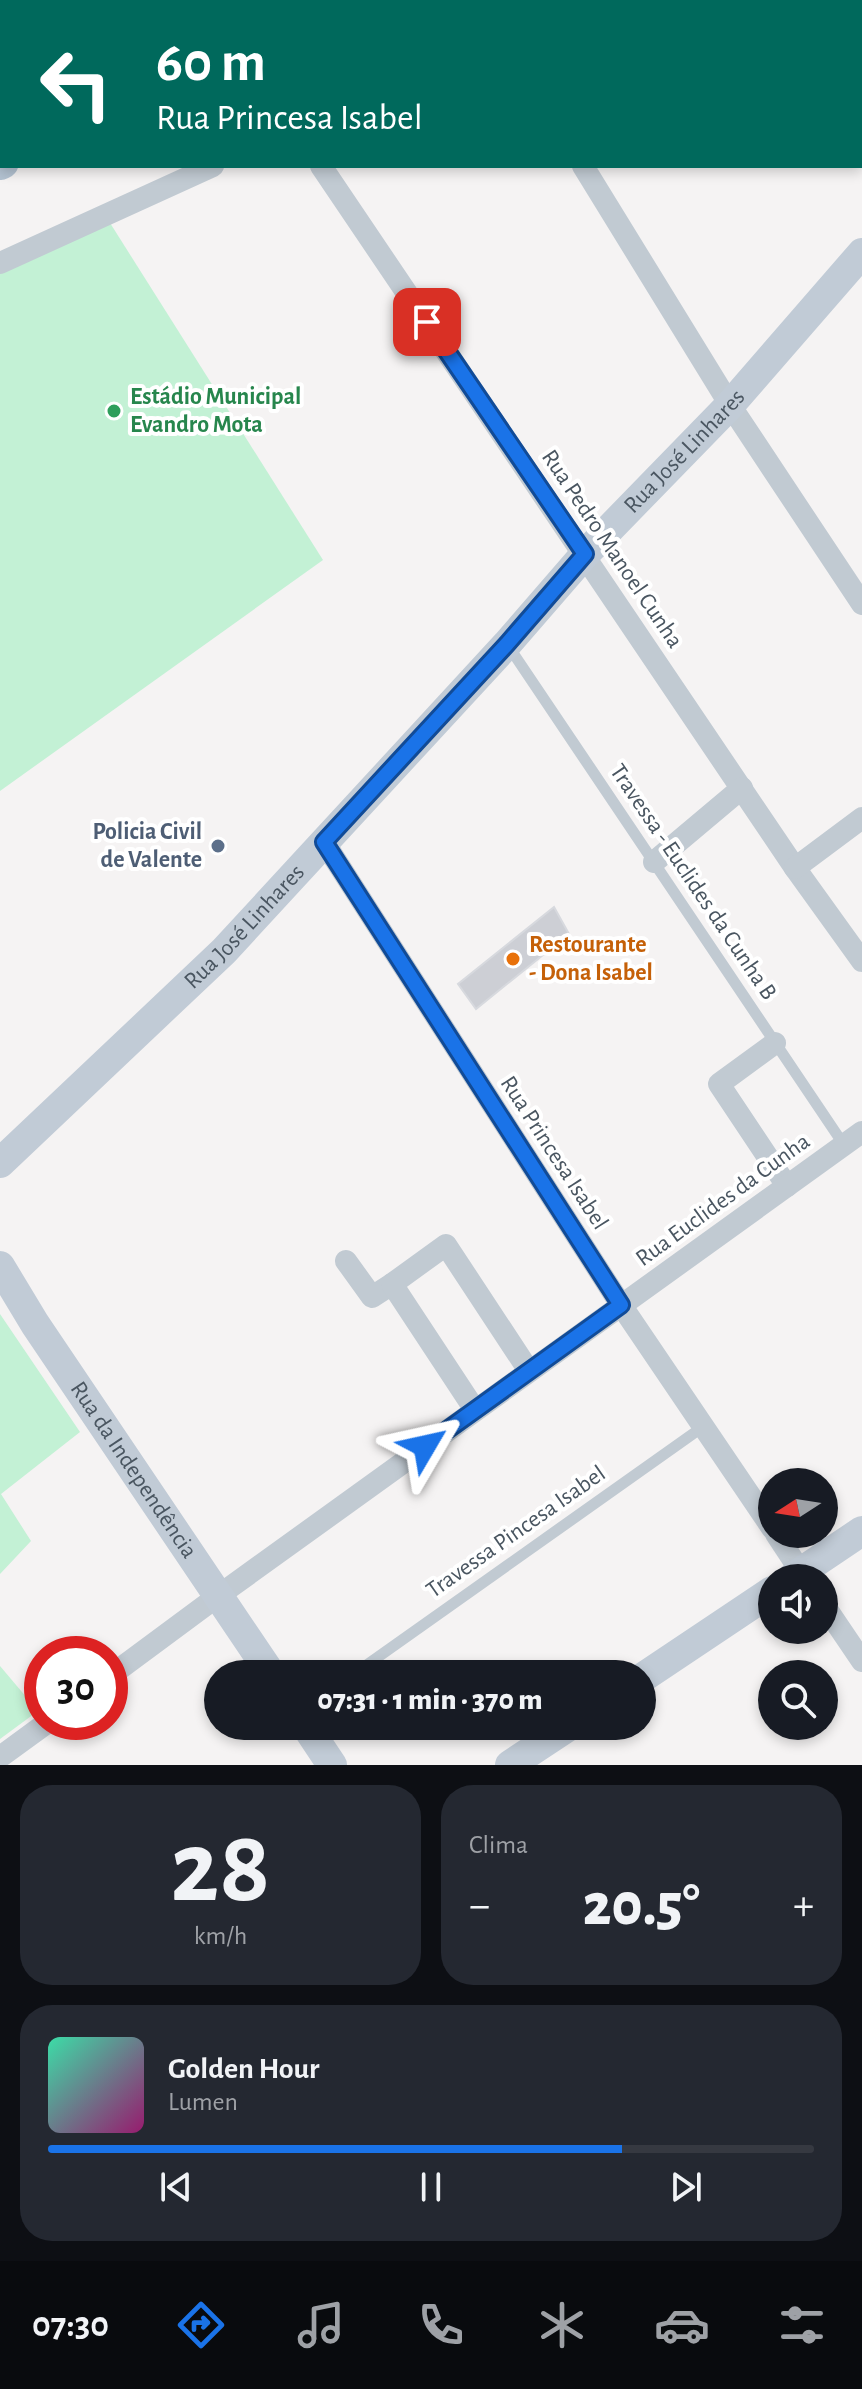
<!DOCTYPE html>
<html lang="pt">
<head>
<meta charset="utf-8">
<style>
  :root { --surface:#171b24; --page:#242831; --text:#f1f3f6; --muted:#9ea1a6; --line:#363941; --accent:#1a73e8 }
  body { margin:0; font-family:"Alegreya Sans",sans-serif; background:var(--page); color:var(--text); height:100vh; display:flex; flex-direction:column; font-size:30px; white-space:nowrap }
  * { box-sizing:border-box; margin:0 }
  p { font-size:26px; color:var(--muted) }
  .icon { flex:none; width:44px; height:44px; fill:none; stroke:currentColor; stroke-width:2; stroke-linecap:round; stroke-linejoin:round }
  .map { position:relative; height:1765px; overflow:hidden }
  .drawer { display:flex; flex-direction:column; gap:20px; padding:20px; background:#0d0f14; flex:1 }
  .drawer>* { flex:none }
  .banner { position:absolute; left:0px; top:0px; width:862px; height:168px; box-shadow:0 4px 12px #0003; background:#00695c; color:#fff; overflow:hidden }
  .needle { width:52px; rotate:258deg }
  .buttons { position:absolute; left:758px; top:1468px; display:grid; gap:16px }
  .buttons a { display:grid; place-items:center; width:80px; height:80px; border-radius:50%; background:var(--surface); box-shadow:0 4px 12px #0003; font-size:40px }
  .speed { position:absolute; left:24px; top:1636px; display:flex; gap:16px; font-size:40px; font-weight:700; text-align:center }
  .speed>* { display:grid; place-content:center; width:104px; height:104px; border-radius:50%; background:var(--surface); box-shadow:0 4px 12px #0003; line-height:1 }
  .speed .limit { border:12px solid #d22; background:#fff; color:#111 }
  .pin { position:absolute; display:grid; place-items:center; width:68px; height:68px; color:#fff; margin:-34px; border-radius:16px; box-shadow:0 4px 12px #0006 }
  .me { position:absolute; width:88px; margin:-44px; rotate:54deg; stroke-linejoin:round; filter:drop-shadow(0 0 6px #0008) }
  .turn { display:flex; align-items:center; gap:28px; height:168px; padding:0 24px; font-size:36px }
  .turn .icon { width:104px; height:104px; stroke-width:2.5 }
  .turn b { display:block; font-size:56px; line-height:68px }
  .big { font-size:60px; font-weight:800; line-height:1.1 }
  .drawer .widget { flex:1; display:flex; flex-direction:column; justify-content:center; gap:12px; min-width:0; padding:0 28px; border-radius:32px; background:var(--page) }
  .drawer .dial { align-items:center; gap:0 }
  .dial b { font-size:104px; line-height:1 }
  .song { display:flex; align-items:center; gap:24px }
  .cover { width:96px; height:96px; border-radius:12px; background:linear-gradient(135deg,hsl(160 70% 55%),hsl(320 70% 35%)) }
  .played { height:8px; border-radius:4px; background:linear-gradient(90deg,var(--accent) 75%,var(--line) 75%) }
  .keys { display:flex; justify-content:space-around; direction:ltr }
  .heat { display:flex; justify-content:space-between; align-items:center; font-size:44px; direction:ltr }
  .drawer .tiles { flex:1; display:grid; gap:20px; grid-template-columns:1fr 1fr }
  .widget:last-child { grid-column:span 2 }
  .trip { position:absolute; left:204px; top:1660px; width:452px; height:80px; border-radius:40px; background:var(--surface); box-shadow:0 4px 12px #0003; font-weight:800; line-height:80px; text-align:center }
  .menu { display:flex; height:128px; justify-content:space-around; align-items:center; background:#090b0e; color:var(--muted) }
  .menu .icon { width:56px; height:56px }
  .menu .on { color:var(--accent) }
  .menu b { font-size:36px; color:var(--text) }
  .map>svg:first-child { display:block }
  .green { fill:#c3f1d5 }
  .building { fill:#cdcfd5; stroke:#d7d9de; stroke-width:2 }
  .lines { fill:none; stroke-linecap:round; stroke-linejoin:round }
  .lane { stroke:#c1cad2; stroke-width:11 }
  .street { stroke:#c1cad2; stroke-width:22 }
  .secondary { stroke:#c1cbd6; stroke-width:30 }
  .primary { stroke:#b3c2d1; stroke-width:34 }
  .route-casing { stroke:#114b97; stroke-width:20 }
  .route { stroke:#1a73e8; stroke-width:14 }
  .leisure-dot { fill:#2e9e5b; stroke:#fff; stroke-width:3 }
  .service-dot { fill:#5c6f8a; stroke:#fff; stroke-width:3 }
  .food-dot { fill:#e8710a; stroke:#fff; stroke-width:3 }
  .labels { text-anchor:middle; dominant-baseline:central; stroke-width:8; stroke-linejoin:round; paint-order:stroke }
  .leisure-label { font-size:24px; font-weight:bold; fill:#27864d; stroke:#fff; text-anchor:start }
  .street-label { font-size:24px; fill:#4a5661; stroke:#fff }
  .service-label { font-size:24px; font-weight:bold; fill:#4e5e75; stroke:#fff; text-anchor:end }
  .food-label { font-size:24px; font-weight:bold; fill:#c56008; stroke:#fff; text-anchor:start }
</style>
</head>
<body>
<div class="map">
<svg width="862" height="1765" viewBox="0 0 862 1765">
  <rect width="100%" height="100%" fill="#f5f3f3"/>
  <g class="green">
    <polygon points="105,215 323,560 0,791 0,263"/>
    <polygon points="0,1314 80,1432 1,1494 31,1541 0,1574"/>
    <polygon points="0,1666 38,1711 0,1739"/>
  </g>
  <polygon class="building" points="554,907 569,934 476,1009 458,984"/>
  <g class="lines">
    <g class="lane">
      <polyline points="509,647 844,1145"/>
      <polyline points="354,1674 704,1426"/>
    </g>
    <g class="street">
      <polyline points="97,0 97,2"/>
      <polyline points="802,0 803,2"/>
      <polyline points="578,2 582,0"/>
      <polyline points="860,96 862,99"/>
      <polyline points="321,166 795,868 862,961"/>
      <polyline points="583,166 730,405 862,604"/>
      <polyline points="0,263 213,166"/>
      <polyline points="324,842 621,1305 772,1528"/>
      <polyline points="654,862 742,788"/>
      <polyline points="795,868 862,818"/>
      <polyline points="775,1043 719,1084 787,1186"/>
      <polyline points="346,1261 372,1297 392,1284"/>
      <polyline points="475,1410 392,1284 446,1245 529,1371"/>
      <polyline points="776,1534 805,1578"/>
      <polyline points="824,1605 862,1661"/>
      <polyline points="110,1676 218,1596 862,1132"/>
      <polyline points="0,1757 48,1722"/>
    </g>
    <g class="secondary">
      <path id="s1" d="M0,1163L224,951L507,644L585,554L730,405L862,253"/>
      <path id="s2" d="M0,1266L35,1324L271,1674"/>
      <polyline points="792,1578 862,1531"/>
      <polyline points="642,1678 772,1591"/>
      <polyline points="306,1726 332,1765"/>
      <polyline points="510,1765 569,1726"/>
    </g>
    <g class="primary">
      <polyline points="356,2 361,0"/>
      <polyline points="0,163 2,162"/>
    </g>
  </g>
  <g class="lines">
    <defs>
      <polyline id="route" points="425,1446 621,1305 324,842 507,644 585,554 427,322"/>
    </defs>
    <use href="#route" class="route-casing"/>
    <use href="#route" class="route"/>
  </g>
  <circle class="leisure-dot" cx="114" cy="411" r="8"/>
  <circle class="service-dot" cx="218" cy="846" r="8"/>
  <circle class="food-dot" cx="513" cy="959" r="8"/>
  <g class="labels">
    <g class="leisure-label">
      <text x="130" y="397">Estádio Municipal<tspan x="130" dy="28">Evandro Mota</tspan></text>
    </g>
    <g class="street-label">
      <text stroke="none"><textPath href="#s1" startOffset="988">Rua José Linhares</textPath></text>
      <text transform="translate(612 549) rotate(56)">Rua Pedro Manoel Cunha</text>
      <text transform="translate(693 882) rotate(56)">Travessa - Euclides da Cunha B</text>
      <text stroke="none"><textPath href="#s1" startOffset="340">Rua José Linhares</textPath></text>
      <text transform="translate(554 1153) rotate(57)">Rua Princesa Isabel</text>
      <text transform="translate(723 1200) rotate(-36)">Rua Euclides da Cunha</text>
      <text stroke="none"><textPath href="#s2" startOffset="244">Rua da Independência</textPath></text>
      <text transform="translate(516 1532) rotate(-35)">Travessa Pincesa Isabel</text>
    </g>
    <g class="service-label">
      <text x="202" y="832">Policia Civil<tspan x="202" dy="28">de Valente</tspan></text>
    </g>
    <g class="food-label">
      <text x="529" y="945">Restourante<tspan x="529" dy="28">- Dona Isabel</tspan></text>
    </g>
  </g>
</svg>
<div class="buttons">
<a><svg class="needle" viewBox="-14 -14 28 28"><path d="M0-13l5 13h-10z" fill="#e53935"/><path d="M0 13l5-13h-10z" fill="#9ea1a6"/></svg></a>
<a><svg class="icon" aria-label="sound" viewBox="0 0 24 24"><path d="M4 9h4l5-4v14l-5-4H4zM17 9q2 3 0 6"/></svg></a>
<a><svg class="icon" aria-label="search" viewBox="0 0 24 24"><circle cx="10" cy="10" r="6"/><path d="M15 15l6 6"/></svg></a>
</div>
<div class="speed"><div class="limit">30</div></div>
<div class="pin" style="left:427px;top:322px;background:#d93025"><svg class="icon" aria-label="arrive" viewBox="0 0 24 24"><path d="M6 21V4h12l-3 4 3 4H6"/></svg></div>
<svg class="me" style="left:425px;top:1446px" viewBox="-20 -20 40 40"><path d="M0-17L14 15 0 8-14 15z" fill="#1a73e8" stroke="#fff" stroke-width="4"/></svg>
<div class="trip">07:31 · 1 min · 370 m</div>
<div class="banner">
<div class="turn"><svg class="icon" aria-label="left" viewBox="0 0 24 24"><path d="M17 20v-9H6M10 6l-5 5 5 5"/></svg><div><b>60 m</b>Rua Princesa Isabel</div></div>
</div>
</div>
<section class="drawer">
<div class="tiles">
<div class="widget dial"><b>28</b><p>km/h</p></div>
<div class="widget"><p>Clima</p>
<div class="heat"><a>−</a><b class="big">20.5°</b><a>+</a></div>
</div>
<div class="widget">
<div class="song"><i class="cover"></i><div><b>Golden Hour</b><p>Lumen</p></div></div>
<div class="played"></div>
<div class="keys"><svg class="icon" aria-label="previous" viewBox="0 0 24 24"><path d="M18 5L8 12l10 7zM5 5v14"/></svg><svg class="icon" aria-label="pause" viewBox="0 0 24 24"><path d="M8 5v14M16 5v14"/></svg><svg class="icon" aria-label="next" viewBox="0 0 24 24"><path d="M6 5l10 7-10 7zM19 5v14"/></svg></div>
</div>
</div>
</section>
<nav class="menu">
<b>07:30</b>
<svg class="icon on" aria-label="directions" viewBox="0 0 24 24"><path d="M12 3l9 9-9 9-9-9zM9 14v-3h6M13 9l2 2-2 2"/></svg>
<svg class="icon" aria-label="music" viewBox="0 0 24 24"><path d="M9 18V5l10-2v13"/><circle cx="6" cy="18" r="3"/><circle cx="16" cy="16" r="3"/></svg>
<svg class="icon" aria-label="phone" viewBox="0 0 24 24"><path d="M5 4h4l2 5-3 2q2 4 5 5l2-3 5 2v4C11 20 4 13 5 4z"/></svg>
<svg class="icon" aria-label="climate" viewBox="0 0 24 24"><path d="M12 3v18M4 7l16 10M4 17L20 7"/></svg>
<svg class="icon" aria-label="car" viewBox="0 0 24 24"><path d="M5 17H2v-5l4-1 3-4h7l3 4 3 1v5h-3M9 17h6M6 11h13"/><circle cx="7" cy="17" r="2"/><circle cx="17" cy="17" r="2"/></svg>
<svg class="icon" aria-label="filters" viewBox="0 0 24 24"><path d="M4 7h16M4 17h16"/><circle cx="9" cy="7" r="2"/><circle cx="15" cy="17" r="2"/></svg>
</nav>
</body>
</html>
